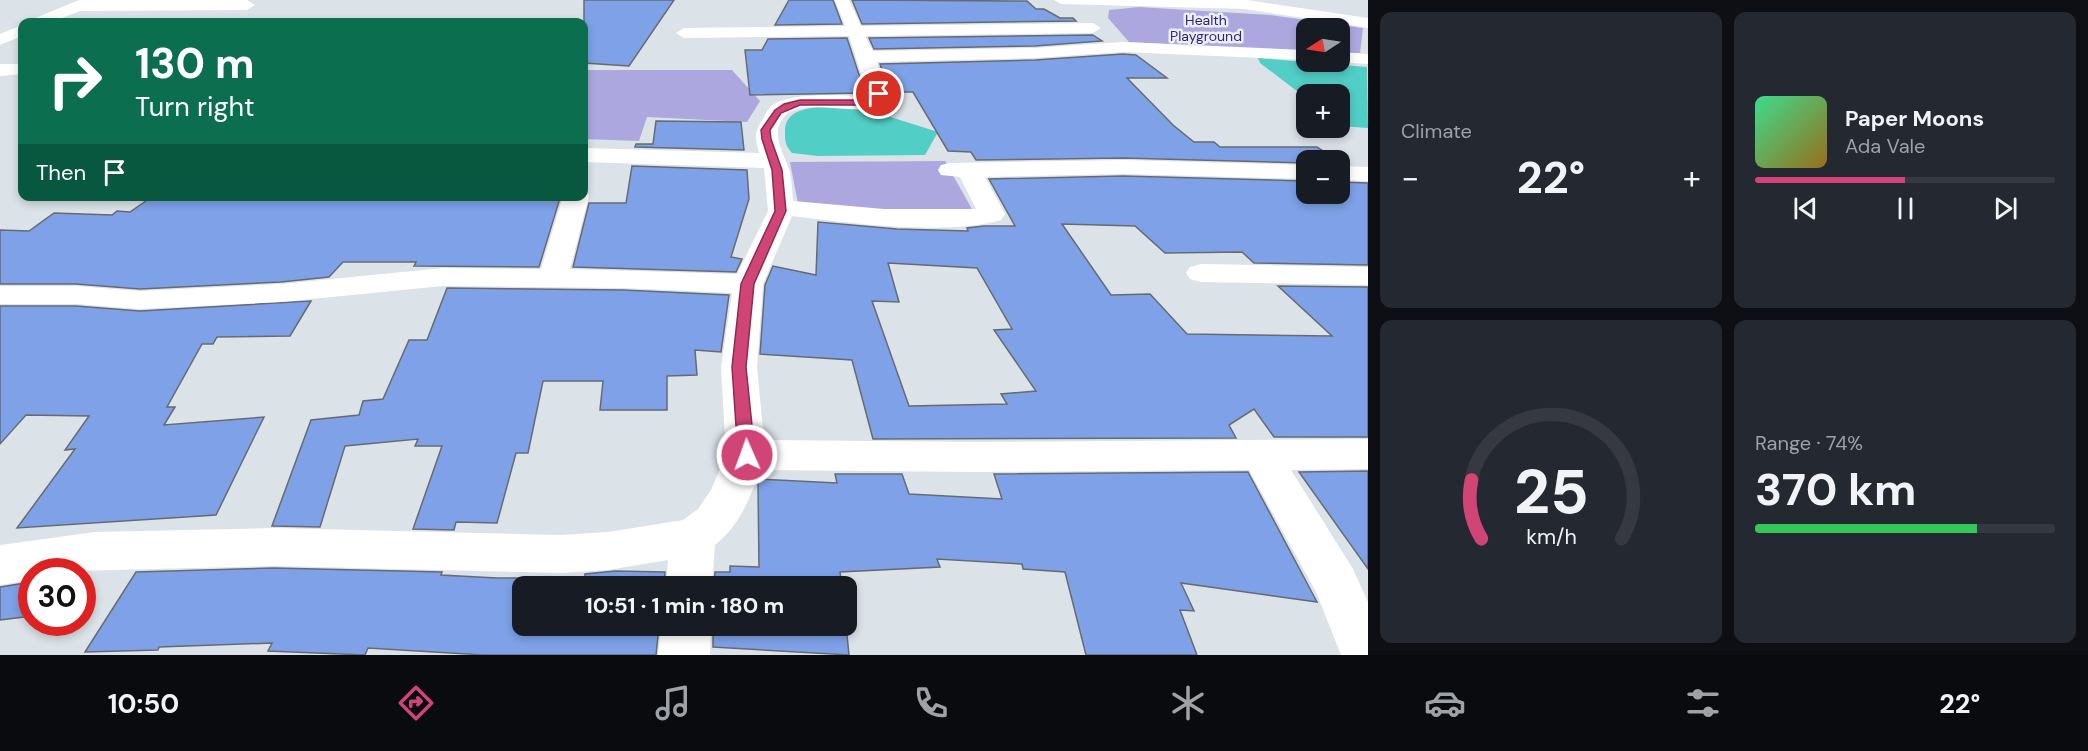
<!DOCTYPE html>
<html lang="en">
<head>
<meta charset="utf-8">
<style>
  :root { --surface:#171b24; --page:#242831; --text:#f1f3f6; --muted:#9ea1a6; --line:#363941; --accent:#d14576 }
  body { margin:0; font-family:"DM Sans",sans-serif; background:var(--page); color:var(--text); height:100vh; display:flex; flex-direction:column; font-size:22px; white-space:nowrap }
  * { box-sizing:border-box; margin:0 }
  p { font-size:20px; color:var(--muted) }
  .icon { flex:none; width:33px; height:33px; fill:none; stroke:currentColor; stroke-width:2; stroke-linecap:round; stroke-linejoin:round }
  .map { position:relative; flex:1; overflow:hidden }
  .panel { display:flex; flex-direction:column; gap:12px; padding:12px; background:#0d0f14; width:720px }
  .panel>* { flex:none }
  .banner { position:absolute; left:18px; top:18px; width:570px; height:183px; border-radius:12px; box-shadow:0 3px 9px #0003; background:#0b6e4f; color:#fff; overflow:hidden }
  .needle { width:39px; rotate:258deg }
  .controls { position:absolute; left:1296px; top:18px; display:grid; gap:12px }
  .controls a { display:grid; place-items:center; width:54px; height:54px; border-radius:12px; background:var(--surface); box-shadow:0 3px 9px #0003; font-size:30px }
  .speed { position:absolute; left:18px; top:558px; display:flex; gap:12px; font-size:30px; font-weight:700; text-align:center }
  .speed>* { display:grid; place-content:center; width:78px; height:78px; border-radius:50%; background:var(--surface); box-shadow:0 3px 9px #0003; line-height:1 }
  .speed .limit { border:9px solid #d22; background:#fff; color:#111 }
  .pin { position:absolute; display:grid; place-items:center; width:51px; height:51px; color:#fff; margin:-26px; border:3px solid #fff; border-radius:50%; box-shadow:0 2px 6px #0007 }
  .me { position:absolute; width:66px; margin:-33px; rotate:358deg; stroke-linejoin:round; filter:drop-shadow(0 0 4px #0008) }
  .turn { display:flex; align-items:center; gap:21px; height:126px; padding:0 18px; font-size:27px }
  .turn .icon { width:78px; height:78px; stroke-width:2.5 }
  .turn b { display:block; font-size:42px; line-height:51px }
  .then { display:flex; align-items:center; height:57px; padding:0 18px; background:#0003; gap:12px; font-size:22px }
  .big { font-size:45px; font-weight:700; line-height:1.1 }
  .panel .tile { flex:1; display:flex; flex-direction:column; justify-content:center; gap:9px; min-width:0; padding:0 21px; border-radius:12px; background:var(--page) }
  .panel .dial { align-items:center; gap:0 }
  .dial svg { height:156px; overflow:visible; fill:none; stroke:var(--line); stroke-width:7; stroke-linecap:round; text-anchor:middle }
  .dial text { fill:var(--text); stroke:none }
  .song { display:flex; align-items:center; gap:18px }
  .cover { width:72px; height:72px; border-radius:9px; background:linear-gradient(135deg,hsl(150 70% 55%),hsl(40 70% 35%)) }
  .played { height:6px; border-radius:3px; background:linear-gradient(90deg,var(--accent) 50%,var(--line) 50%) }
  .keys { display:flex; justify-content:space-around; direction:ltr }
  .heat { display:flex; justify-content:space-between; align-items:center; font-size:33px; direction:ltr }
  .charge { height:9px; border-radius:4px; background:linear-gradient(90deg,#34c759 74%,var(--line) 0) }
  .panel .tiles { flex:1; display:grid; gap:12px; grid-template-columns:repeat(2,1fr) }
  .trip { position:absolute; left:512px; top:576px; width:345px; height:60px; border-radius:12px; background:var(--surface); box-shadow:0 3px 9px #0003; font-weight:700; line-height:60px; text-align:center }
  .dock { display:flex; height:96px; justify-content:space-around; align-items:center; background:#090b0e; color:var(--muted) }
  .dock .icon { width:42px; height:42px }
  .dock .current { color:var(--accent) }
  .dock b { font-size:27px; color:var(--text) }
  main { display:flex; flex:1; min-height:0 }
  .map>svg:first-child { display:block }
  .green { fill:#aca8df }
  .water { fill:#51cec6 }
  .building { fill:#7ea1e7; stroke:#676b71; stroke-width:1.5; fill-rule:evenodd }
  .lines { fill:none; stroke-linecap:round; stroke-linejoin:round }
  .minor { fill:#fff; fill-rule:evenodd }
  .route { fill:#d14576; stroke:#882d4d; stroke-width:1.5 }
  .labels { text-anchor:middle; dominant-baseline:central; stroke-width:5; stroke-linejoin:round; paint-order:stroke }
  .far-park-label { font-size:14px; fill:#372078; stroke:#e8eff5 }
</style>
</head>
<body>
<main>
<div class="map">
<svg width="1368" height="655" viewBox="0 0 1368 655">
  <rect width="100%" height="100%" fill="#dbe2e8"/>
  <g class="green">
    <polygon points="1139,7 1270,15 1363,28 1360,53 1340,53 1340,28 1306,28 1306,52 1129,42 1108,18 1109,10"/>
    <polygon points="584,70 732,70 760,101 747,122 647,117 639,141 584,139"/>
    <polygon points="945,161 973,211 910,213 798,204 790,162"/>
  </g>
  <g class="water">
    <polygon points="1258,58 1367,67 1368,128 1340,126 1340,94 1306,94 1306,98 1260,63"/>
    <path d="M826,106L862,108L938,132L925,155L818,156L792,153C785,145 785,141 785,131C785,109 810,108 826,106Z"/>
  </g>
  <g class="building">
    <polygon points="584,0 674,0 629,66 584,63"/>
    <polygon points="789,0 833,0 842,24 775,25"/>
    <polygon points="852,0 1027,1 1036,9 1044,9 1060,18 1073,18 1076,21 862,24"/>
    <polygon points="1093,35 1102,41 1035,46 874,49 869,38"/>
    <polygon points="847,38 865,93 750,95 745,50 762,50 768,39"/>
    <polygon points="1123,54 1136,55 1167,78 1127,78 1173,125 1194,142 1214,142 1220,147 1317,147 1337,160 1306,160 1306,163 1123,158 976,160 971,152 948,151 913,92 889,92 880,64 1035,60"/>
    <polygon points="656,121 741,122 744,150 635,147 636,144 653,144"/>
    <polygon points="632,166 747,170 749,199 731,257 742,259 736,272 573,267 589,203 626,203"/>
    <path d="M1123,176L1306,181V194H1340V182L1368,183V265L1254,263L1242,252L1165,253L1135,226L1062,224L1111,295L1150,294L1187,334L1332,336L1278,286L1368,287V437H1274L1254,409L1229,425L1236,438L873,439L852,360L760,354L765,285L773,266L816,275L818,222L897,229L968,231L967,228L984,226H1015L989,179ZM888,263L977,268L1012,329L994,330L1036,391L1001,394L1007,404L909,406L872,301L899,302Z"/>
    <polygon points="153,196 378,196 477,200 560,198 539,267 414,266 416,262 343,262 329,277 281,282 140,289 76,284 0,284 0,230 29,231 54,213 112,215 117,211 130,212"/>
    <polygon points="447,288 623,290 729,295 721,352 695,350 697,375 667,376 667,410 600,410 603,381 543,381 528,453 516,453 497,523 456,522 454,530 413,529 442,446 415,446 418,439 345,446 320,527 272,526 311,420 359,415 363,401 383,399 409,340 427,340"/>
    <polygon points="311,301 290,336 217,337 213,344 202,344 167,407 175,407 164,425 264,417 216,515 17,528 75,449 65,450 89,416 26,415 0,444 0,306 76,306 140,311"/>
    <polygon points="1368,471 1368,569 1299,472"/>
    <polygon points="1248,472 1317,602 1181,583 1194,611 1180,610 1197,655 1086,655 1065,572 1023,569 1022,564 937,559 940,567 840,572 842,586 714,586 715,572 730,572 730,566 759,567 758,484 759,479 837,483 835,474 902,474 909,494 1002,499 994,474"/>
    <polygon points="274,568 442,572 441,575 497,578 585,578 585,574 615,571 665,572 664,586 522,586 522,626 659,626 656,655 483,655 368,648 365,655 268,651 272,643 159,647 158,650 85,652 136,572"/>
    <polygon points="32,582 32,616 0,620 0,587"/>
    <polygon points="846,625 849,655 713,647 713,626"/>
  </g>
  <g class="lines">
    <g class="minor">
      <polygon points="79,0 247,0 255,5 247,10 80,11 52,22 31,22 33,19"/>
      <path d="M835,0H849L861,26L1093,23L1101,28L1093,33L865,36L873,51L1035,48L1123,42L1306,50V60L1123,52L1035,58L877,62L889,99C873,123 809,96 787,114C768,131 783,151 789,169C792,179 792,190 793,201L884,209H976L960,177L941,175L938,170L941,165L950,163L1123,160L1306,165V179L1123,174L985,177L1005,214L1001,220C948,236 848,223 792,216L763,284L757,367L764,440L980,442L1368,439V469L1291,470L1353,569L1368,602V655H1341L1316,592L1249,470L980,472L760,470C750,499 739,526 715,545L712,586H666L668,560L608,570L561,573L274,566L32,572V580L0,585V545L95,532L274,528L561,535L608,532L683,520L698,509L711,490L726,455L721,367L732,293L623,288L443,286L281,302L140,309L76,304H0V286H76L140,291L281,284L443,268L541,269L563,196H584V190L589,196L570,269L737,274L768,211L764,168L584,162V148L759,153C755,138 754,132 763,119C765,115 767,110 770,107C788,91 844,96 868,96L849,36L684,38L676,33L684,28L845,26Z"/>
      <polygon points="1054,0 1247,0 1368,18 1368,28 1244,9 1061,4"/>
      <polygon points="22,25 22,36 0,45 0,34"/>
      <polygon points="1340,52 1368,54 1368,64 1336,62 1340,62"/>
      <polygon points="0,64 22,64 22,74 0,76"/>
      <polygon points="1340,166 1368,167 1368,181 1340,180"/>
      <polygon points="1201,264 1368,267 1368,285 1201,282 1190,279 1186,273 1190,267"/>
      <polygon points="661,626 711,626 710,655 658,655"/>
    </g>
  </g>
  <polygon class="route" points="876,92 882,92 883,99 869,105 800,105 781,113 770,130 771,139 782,170 786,211 754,284 746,367 755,455 752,459 747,461 741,459 738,455 732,367 741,284 775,211 772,170 762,139 761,130 775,110 784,104 800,100 869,100 875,98"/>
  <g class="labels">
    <g class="far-park-label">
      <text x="1206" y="20">Health<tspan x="1206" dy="16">Playground</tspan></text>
    </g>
  </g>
</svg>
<div class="controls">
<a><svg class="needle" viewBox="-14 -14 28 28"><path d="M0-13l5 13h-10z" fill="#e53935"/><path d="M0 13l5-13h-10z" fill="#9ea1a6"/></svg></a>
<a>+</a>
<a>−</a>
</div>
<div class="speed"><div class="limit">30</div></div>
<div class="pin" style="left:879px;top:94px;background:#d93025"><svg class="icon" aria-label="arrive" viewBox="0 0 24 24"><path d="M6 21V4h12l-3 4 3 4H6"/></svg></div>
<svg class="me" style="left:747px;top:455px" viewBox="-20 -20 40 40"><circle r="17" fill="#d14576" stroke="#fff" stroke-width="3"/><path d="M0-11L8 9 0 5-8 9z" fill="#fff"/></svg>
<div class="trip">10:51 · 1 min · 180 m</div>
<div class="banner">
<div class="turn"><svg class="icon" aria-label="right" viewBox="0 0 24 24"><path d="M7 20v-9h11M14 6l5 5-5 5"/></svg><div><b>130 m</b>Turn right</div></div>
<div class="then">Then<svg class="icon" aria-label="arrive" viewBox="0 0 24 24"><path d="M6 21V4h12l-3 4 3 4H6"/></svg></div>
</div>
</div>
<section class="panel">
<div class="tiles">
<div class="tile"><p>Climate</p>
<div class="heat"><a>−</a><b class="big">22°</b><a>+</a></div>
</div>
<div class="tile">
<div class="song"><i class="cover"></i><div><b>Paper Moons</b><p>Ada Vale</p></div></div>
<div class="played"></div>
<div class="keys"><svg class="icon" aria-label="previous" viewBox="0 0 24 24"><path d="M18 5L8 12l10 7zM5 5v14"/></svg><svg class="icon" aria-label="pause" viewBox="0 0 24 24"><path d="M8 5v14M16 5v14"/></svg><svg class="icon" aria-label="next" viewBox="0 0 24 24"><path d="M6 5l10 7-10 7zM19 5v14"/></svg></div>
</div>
<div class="tile dial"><svg viewBox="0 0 100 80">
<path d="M14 69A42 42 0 1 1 86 69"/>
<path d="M14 69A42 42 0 0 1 9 39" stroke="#d14576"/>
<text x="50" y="56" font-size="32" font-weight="700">25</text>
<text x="50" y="72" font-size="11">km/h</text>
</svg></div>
<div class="tile"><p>Range · 74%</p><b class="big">370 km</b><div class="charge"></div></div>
</div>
</section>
</main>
<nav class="dock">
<b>10:50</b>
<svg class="icon current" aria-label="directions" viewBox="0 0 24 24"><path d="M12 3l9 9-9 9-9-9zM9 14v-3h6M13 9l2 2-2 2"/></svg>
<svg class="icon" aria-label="music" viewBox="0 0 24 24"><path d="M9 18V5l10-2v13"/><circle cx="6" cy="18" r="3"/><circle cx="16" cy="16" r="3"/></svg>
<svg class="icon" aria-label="phone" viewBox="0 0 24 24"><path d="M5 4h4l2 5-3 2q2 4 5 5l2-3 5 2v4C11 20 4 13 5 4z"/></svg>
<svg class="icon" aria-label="climate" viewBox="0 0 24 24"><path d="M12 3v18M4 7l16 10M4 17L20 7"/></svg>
<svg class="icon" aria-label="car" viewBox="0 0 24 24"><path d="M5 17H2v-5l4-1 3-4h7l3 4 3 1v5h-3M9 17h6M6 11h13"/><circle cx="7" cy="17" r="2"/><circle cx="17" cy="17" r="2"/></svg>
<svg class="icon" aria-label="filters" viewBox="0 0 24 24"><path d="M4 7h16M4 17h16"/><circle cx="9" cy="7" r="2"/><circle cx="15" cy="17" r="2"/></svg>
<b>22°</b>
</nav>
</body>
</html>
